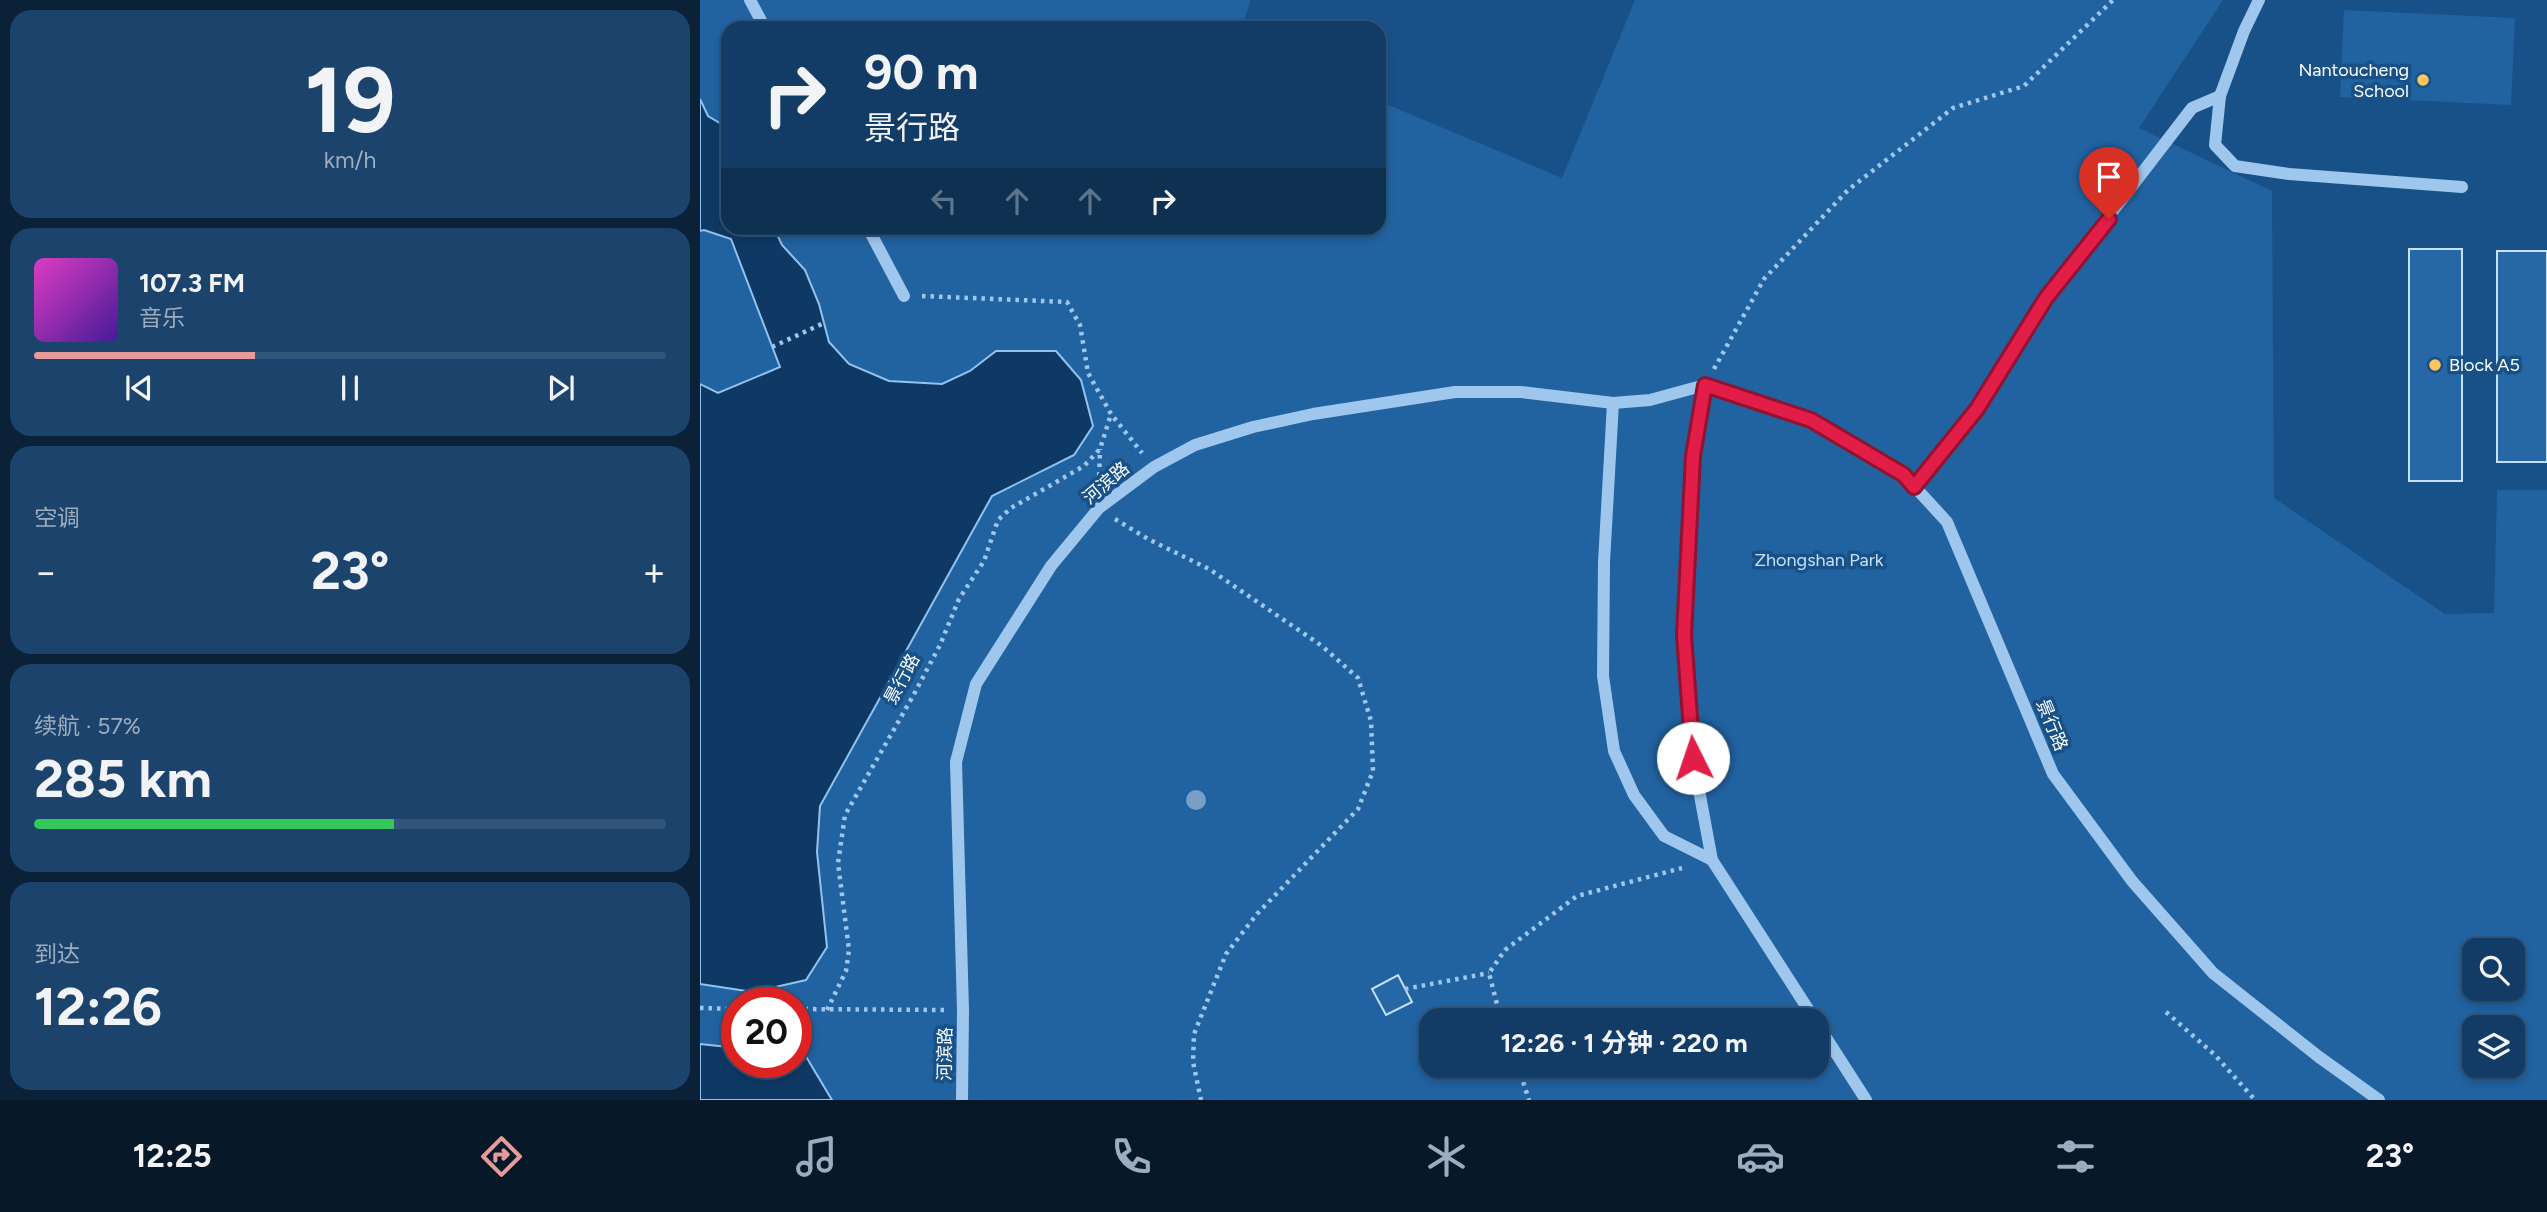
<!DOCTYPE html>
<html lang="zh">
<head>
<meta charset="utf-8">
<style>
  :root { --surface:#123c66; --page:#1b436c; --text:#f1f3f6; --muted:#9cadbf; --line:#31567a; --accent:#e69b98 }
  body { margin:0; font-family:Figtree,"Noto Sans SC",sans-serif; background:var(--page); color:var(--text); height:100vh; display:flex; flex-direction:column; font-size:26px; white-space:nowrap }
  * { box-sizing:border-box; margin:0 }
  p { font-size:23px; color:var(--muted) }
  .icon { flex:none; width:38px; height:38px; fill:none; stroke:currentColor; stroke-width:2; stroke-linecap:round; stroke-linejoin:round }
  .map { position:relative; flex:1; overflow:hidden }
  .details { display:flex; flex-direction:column; gap:10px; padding:10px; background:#0a2138; width:700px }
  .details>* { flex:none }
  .hud { position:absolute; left:21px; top:21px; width:665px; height:214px; border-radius:21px; box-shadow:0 4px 10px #0003,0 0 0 2px var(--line); background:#123c66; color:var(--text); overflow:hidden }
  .tools { position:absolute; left:1762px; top:938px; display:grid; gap:14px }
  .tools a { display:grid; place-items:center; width:63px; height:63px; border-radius:14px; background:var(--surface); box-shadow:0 4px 10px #0003,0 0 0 2px var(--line); font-size:35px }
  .speed { position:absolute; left:21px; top:987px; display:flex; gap:14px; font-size:35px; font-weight:700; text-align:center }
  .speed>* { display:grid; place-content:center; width:91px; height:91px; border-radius:50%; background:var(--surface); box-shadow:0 4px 10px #0003,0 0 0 2px var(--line); line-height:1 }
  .speed .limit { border:10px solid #d22; background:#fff; color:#111 }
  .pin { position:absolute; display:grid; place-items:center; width:60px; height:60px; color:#fff; margin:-72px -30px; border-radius:50% 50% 50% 0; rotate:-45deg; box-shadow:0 0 7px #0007 }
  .pin .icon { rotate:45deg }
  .me { position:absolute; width:77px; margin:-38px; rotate:356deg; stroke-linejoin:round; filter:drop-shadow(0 0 5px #0008) }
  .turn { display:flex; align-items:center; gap:24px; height:147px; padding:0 28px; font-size:32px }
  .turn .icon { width:91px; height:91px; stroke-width:2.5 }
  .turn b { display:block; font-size:49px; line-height:60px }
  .lanes { display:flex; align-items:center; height:66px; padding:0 28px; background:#0003; justify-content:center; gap:35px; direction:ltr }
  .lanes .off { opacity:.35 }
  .big { font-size:52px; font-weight:700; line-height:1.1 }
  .details .tile { flex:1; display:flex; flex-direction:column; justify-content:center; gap:10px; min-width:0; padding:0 24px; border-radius:21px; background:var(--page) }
  .details .dial { align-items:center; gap:0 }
  .dial b { font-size:91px; line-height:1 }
  .song { display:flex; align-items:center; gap:21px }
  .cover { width:84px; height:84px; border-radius:10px; background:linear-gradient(135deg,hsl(310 70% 55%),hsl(260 70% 35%)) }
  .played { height:7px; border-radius:4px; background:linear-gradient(90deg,var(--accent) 35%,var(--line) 35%) }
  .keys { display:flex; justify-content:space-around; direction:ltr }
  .heat { display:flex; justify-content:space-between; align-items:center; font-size:38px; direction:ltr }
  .charge { height:10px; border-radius:5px; background:linear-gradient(90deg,#34c759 57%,var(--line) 0) }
  .trip { position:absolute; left:719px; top:1008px; width:410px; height:70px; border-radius:21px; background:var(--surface); box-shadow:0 4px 10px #0003,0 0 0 2px var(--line); font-weight:700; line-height:70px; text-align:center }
  .menu { display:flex; height:112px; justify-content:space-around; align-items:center; background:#071829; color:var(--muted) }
  .menu .icon { width:49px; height:49px }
  .menu .current { color:var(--accent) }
  .menu b { font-size:32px; color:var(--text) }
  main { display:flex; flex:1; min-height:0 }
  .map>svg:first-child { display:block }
  .green { fill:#2162a1; fill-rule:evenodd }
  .water { fill:#0f3965; stroke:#92c3f0; stroke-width:2 }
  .building { fill:#2667a6; stroke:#c5e0fa; stroke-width:2 }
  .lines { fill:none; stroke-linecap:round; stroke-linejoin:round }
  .path { stroke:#9fc7ed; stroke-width:4.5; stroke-dasharray:3.5 5; stroke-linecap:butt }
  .minor { stroke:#9fc7ed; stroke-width:12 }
  .tree { fill:#779fc7 }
  .route-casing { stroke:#92132f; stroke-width:18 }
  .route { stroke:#e11d48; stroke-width:12 }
  .poi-dot { fill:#ffc65b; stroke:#185088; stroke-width:2.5 }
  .labels { text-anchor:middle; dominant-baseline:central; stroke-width:7; stroke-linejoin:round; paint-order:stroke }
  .poi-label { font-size:18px; fill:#fff; stroke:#185088; text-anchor:end }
  .street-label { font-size:18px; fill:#fff; stroke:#185088 }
  .park-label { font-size:18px; fill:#c5e0fa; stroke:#185088 }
</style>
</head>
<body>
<main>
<section class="details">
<div class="tile dial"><b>19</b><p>km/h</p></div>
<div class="tile">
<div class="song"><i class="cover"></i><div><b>107.3 FM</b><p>音乐</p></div></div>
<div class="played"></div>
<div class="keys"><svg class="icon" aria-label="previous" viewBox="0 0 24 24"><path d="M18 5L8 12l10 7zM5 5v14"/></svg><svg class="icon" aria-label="pause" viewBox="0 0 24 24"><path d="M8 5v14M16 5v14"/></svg><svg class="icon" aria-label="next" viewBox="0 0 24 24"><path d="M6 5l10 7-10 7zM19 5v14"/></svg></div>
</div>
<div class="tile"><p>空调</p>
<div class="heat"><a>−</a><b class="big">23°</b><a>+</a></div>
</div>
<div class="tile"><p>续航 · 57%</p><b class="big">285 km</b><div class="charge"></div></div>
<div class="tile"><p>到达</p><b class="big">12:26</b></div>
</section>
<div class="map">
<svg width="1847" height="1100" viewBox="0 0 1847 1100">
  <rect width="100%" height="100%" fill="#185088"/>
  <g class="green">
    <path d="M0,0H551L541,28H28V228H679V101L862,178L935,0H1523L1439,128L1572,191L1574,498L1745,614L1794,613L1797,490H1847V1100H0ZM1774,950H1813V989H1774ZM37,1003H96V1062H37ZM732,1020H1116V1066H732ZM1774,1027H1813V1066H1774Z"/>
    <polygon points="1644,10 1815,18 1811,105 1640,97"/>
  </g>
  <g class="water">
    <polygon points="0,99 8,116 28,128 28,228 74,228 82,245 105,270 119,304 129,342 149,364 189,381 242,384 270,371 296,351 356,351 381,380 393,426 374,455 292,496 120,806 117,852 127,947 106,980 53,992 0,984 0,384 18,393 80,367 31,239 4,230 0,231"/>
    <polygon points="0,1044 37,1048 37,1062 96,1062 96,1054 105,1055 132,1100 0,1100"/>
  </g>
  <g class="building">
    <rect x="1709" y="249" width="53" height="232"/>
    <rect x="1797" y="251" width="50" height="211"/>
    <polygon points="698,975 712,1002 686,1015 672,989"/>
  </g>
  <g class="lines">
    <g class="path">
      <polyline points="222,296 367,302 380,325 388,373 411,414 442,453"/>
      <polyline points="72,347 124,323"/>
      <polyline points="1014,369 1064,279 1148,190 1253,108 1324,86 1413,0"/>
      <polyline points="399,484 400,449"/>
      <polyline points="415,519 448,539 509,569 622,646 658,678 671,721 673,771 658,809 557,914 526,954 494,1034 493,1062 501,1100"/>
      <polyline points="705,989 789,973"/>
      <polyline points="0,1008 37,1009"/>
      <polyline points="96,1009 245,1010"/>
      <polyline points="127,1010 146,971 149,950 138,863 145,815 213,696 240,645 259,599 284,561 298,520 311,508 384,466 400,449 411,414"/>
      <polyline points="1466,1012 1515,1055 1555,1100"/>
      <polyline points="801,1020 789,973 805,950 877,896 982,868"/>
      <polyline points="818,1066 829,1100"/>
    </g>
    <g class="minor">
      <polyline points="50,0 65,28"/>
      <polyline points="1559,0 1544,31 1520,96 1515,145 1535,166 1589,174 1762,187"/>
      <polyline points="168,228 204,296"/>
      <polyline points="1005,385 1111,420 1204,475 1247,522 1353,774 1432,881 1513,973 1619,1057 1679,1100"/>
      <polyline points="1005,385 993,456 984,635 993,758 1012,860 1115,1020"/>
      <polyline points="913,403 904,562 903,676 914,751 934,795 964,836 1012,860"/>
      <polyline points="1214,487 1277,409 1346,298 1492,108 1520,96"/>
      <polyline points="1116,1022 1166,1100"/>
      <polyline points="262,1100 263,1010 256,762 276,684 351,566 399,508 454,467 495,445 553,427 613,414 755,392 821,392 913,403 950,400 1005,385"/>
    </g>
  </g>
  <circle class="tree" cx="496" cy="800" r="10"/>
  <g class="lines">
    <defs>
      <polyline id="route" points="993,758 984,635 993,456 1005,385 1111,420 1204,475 1214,487 1277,409 1346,298 1409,219"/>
    </defs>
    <use href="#route" class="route-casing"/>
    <use href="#route" class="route"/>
  </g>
  <g class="poi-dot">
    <circle cx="1723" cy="80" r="7"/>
    <circle cx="1735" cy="365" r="7"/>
  </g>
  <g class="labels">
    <g class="poi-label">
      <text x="1709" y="70">Nantoucheng<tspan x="1709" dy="21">School</tspan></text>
      <text x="1749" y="365" text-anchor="start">Block A5</text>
    </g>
    <g class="street-label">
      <text transform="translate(406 483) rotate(-40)">河滨路</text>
      <text transform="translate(202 679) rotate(-62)">景行路</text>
      <text transform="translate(1352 725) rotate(68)">景行路</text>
      <text transform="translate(245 1054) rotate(-89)">河滨路</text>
    </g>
    <g class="park-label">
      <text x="1119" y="560">Zhongshan Park</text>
    </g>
  </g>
</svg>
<div class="tools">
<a><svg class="icon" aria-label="search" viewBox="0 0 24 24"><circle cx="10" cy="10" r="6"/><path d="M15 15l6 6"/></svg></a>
<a><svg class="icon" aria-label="layers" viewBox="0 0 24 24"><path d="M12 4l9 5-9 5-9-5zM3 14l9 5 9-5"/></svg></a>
</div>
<div class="speed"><div class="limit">20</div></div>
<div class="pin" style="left:1409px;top:219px;background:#d93025"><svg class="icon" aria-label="arrive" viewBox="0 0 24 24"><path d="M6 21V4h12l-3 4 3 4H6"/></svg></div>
<svg class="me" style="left:993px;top:758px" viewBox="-20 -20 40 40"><circle r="19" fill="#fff"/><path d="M0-13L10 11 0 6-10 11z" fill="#e11d48"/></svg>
<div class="trip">12:26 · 1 分钟 · 220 m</div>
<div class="hud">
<div class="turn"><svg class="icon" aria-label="right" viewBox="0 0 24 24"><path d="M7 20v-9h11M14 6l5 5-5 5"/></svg><div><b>90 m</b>景行路</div></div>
<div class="lanes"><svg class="icon off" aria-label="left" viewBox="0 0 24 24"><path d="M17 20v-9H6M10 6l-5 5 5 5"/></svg><svg class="icon off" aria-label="ahead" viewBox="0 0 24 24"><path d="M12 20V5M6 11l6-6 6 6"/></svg><svg class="icon off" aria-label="ahead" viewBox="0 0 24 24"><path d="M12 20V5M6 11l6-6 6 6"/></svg><svg class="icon" aria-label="right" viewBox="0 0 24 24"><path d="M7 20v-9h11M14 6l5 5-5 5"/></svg></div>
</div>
</div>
</main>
<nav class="menu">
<b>12:25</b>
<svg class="icon current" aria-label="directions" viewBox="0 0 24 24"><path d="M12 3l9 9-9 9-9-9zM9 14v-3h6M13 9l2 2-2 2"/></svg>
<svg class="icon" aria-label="music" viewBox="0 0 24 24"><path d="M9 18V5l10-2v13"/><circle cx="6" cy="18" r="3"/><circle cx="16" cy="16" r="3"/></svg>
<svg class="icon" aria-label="phone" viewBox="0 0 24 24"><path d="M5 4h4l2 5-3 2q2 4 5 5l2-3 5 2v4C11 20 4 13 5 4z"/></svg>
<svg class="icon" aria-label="climate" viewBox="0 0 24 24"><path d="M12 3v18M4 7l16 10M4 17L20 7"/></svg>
<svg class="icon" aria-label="car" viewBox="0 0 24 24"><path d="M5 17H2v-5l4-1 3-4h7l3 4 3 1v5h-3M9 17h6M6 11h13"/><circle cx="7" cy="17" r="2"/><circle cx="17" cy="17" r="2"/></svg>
<svg class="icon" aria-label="filters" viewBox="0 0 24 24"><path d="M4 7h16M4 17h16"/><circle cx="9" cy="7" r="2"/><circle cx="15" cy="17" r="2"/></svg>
<b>23°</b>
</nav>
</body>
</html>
